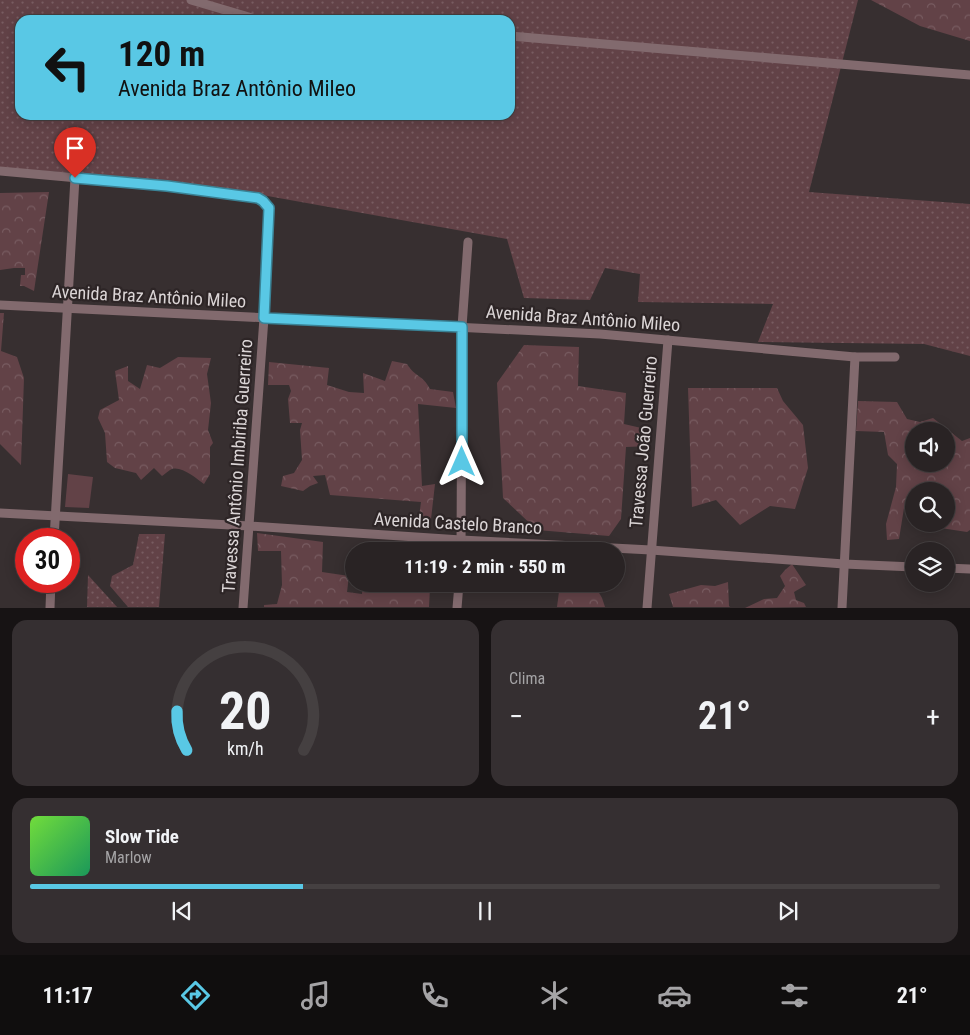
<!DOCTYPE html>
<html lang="pt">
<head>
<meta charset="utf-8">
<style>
  :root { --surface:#292324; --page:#352f31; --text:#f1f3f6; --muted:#a5a4a6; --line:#454041; --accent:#59c8e5 }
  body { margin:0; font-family:"Roboto Condensed",sans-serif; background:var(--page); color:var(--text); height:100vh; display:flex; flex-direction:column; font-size:19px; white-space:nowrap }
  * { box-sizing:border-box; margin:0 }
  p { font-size:16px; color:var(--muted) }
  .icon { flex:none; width:28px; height:28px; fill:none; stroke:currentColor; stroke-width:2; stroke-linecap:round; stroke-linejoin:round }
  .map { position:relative; height:608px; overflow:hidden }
  .drawer { display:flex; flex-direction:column; gap:12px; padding:12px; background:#171314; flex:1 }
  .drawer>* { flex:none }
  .guide { position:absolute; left:15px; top:15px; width:500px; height:105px; border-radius:15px; box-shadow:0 2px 12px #0003,0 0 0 1px var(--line); background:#59c8e5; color:#111; overflow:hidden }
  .controls { position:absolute; left:905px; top:422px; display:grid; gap:10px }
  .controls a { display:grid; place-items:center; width:50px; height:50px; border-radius:50%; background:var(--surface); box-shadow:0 2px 12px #0003,0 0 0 1px var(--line); font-size:25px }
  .speed { position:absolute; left:15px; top:528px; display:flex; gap:10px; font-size:25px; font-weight:700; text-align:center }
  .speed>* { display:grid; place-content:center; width:65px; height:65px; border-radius:50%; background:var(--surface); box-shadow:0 2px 12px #0003,0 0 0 1px var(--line); line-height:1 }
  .speed .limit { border:8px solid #d22; background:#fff; color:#111 }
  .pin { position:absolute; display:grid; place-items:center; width:42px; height:42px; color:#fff; margin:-51px -21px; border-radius:50% 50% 50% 0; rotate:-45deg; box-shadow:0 0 5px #0007 }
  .pin .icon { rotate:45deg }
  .me { position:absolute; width:55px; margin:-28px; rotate:0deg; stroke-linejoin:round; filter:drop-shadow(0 0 4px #0008) }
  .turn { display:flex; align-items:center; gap:18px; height:105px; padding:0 20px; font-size:22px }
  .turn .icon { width:65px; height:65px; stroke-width:2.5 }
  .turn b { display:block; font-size:35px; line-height:42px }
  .big { font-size:38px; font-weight:700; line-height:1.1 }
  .drawer .tile { flex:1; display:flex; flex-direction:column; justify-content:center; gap:8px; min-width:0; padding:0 18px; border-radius:15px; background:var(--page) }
  .drawer .dial { align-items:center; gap:0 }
  .dial svg { height:130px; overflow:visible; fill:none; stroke:var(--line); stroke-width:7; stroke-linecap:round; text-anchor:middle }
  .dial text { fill:var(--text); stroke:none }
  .song { display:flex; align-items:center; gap:15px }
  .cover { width:60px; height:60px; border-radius:8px; background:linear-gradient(135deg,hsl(100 70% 55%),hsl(150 70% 35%)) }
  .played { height:5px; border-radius:2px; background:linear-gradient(90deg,var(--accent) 30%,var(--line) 30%) }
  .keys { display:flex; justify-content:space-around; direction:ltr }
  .heat { display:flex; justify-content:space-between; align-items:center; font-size:28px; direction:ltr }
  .drawer .tiles { flex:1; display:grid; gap:12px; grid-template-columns:1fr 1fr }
  .tile:last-child { grid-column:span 2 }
  .trip { position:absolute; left:345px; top:542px; width:280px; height:50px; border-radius:25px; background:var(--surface); box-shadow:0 2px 12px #0003,0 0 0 1px var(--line); font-weight:700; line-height:50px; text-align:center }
  .tabs { display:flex; height:80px; justify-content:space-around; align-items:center; background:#100e0e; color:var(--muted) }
  .tabs .icon { width:35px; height:35px }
  .tabs .current { color:var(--accent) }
  .tabs b { font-size:22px; color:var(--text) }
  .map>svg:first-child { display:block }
  .grass { fill:url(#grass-dots); fill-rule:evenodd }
  .forest { fill:url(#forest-crowns); fill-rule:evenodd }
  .pitch { fill:#624247 }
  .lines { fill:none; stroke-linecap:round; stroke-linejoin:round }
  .street { stroke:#826a6e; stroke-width:9 }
  .route-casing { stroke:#3a8295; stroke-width:12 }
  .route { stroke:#59c8e5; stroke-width:9 }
  .labels { text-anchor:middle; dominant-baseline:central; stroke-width:4.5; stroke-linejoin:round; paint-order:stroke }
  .street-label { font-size:18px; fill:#dbd5d6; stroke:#2d2526 }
</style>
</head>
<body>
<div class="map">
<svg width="970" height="608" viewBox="0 0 970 608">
  <defs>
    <pattern id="grass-dots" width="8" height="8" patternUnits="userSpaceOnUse" patternTransform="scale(1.25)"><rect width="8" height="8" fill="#624247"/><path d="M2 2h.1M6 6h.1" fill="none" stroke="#785c61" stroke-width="1.8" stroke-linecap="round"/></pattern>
    <pattern id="forest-crowns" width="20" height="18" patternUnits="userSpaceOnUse" patternTransform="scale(1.25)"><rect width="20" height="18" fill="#624247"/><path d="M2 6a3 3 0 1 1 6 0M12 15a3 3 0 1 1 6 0" fill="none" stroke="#785c61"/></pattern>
  </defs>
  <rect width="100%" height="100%" fill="#372f30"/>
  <g class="grass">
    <path d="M0,0H858L809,192L970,204V356L924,344L758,342L773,304L638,302L640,274L605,268L590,300L524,298L507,239L262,195L75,173L0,168ZM20,20H510V115H20Z"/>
    <polygon points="139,534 165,534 159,607 128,607 110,586 112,576 133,565"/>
    <polygon points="88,575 117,607 87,607"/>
  </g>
  <g class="forest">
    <polygon points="871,0 970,0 970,41 920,26"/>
    <polygon points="49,192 34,291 24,286 20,286 21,275 25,275 25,268 14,268 0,270 0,193"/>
    <polygon points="0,313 4,313 1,351 17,357 24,378 21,465 0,444"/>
    <polygon points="524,345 579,347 578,386 626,393 624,424 650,430 649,446 626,447 621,519 609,536 537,530 503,498 497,383"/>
    <path d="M178,357L211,358L207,374L211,403L208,430L213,443L210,447V474L204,484C197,479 182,466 172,469C169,470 165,474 162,476L154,468L141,480L136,473L115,468L107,462L105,433L98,418L100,410L119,400L115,371L128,366V381L140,389L147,365L160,368Z"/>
    <path d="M392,361L407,364C415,377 423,375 430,389L453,392L456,408L418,404L422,486L435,484L430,528L418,525L421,502L330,495L325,475L313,476L318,483L310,486L303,491L281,486L283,476L294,473L302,460L300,430L302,423H290L288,399L291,391L289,385H268L269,362L329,368L327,385L349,392L364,393L363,373L385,381Z"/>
    <polygon points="688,388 777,388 783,401 803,425 808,468 795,509 770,506 740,525 716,500 692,507"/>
    <path d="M858,401L897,402L907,419L920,422L933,418L962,441L970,438V530L967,532L921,525L946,524V491H914V503L904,508L899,539L887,540L886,524L896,487L897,464L888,455L884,432L856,431ZM914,431H946V464H914Z"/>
    <polygon points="257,533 323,542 322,572 349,576 347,592 362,594 363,584 401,584 409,586 411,584 435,584 436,586 430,588 429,607 264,607 264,605 277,604 282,585 281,551 258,551"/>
    <polygon points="792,564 806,585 794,592 796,600 804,603 806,607 745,608 764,599 777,598 785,586 780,576 785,570"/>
    <polygon points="728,582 729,606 730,607 673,607 669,594 701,585 715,586"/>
    <polygon points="560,584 594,584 602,598 605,607 557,607"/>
  </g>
  <polygon class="pitch" points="68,474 93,477 89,508 65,507"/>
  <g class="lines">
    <g class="street">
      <polyline points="191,0 259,20"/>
      <polyline points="510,36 970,75"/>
      <polyline points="0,171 167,186 258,198 266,204 269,208 264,318 243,608"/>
      <polyline points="0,305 600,334 855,357 895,357"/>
      <polyline points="0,513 250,526 461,540 651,550 844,564 914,567"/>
      <polyline points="54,539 75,178"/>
      <polyline points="461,551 462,327 468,242"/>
      <polyline points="946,568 970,569"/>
      <polyline points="50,608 51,581"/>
      <polyline points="457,608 459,584"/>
      <polyline points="647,608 668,340"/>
      <polyline points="842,608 855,357"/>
    </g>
  </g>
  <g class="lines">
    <defs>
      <polyline id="route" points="75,178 167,186 258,198 263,201 269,208 264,318 462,327 462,462"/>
    </defs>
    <use href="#route" class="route-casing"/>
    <use href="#route" class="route"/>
  </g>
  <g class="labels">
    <g class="street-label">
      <text transform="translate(149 296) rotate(3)">Avenida Braz Antônio Mileo</text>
      <text transform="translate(583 318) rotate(4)">Avenida Braz Antônio Mileo</text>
      <text transform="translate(643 442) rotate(-85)">Travessa João Guerreiro</text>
      <text transform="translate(237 466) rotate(-86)">Travessa Antônio Imbiriba Guerreiro</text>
      <text transform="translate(458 523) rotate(3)">Avenida Castelo Branco</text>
    </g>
  </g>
</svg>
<div class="controls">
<a><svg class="icon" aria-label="sound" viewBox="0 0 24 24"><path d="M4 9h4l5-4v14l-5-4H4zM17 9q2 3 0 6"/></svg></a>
<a><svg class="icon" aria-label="search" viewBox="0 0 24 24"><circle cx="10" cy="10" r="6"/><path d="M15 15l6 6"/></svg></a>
<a><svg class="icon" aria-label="layers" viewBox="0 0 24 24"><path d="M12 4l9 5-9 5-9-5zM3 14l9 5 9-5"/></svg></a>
</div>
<div class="speed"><div class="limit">30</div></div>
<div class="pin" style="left:75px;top:178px;background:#d93025"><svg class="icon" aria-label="arrive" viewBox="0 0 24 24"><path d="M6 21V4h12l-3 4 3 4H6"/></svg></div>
<svg class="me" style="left:462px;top:462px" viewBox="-20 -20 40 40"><path d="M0-17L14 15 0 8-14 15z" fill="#59c8e5" stroke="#fff" stroke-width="4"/></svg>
<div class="trip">11:19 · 2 min · 550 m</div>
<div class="guide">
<div class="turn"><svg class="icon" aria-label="left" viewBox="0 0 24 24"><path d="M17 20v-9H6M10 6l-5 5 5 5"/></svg><div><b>120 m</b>Avenida Braz Antônio Mileo</div></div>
</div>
</div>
<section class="drawer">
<div class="tiles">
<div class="tile dial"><svg viewBox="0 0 100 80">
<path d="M14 69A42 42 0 1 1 86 69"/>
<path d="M14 69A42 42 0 0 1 8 45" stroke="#59c8e5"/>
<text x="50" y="56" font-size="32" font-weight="700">20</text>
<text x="50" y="72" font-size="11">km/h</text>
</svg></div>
<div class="tile"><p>Clima</p>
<div class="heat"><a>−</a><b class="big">21°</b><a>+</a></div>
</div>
<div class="tile">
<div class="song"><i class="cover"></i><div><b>Slow Tide</b><p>Marlow</p></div></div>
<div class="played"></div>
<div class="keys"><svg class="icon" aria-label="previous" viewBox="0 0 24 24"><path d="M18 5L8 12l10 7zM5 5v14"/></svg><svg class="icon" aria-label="pause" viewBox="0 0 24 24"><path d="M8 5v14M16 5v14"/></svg><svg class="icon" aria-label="next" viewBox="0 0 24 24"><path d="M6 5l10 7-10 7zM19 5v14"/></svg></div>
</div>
</div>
</section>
<nav class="tabs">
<b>11:17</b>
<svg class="icon current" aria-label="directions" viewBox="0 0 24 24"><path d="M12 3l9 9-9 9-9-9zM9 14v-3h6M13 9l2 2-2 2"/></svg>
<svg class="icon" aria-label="music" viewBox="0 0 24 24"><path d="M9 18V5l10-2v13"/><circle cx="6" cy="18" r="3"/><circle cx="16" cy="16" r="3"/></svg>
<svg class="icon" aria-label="phone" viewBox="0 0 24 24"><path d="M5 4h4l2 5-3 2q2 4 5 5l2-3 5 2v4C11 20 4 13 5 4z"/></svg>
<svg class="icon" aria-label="climate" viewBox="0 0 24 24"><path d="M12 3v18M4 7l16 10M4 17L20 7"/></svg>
<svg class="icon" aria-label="car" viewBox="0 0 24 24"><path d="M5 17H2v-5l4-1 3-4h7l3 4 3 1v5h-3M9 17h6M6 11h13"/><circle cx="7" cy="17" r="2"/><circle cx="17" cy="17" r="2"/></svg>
<svg class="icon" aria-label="filters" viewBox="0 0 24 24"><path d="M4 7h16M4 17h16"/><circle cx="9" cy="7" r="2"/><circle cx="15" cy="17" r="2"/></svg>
<b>21°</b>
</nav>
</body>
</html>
